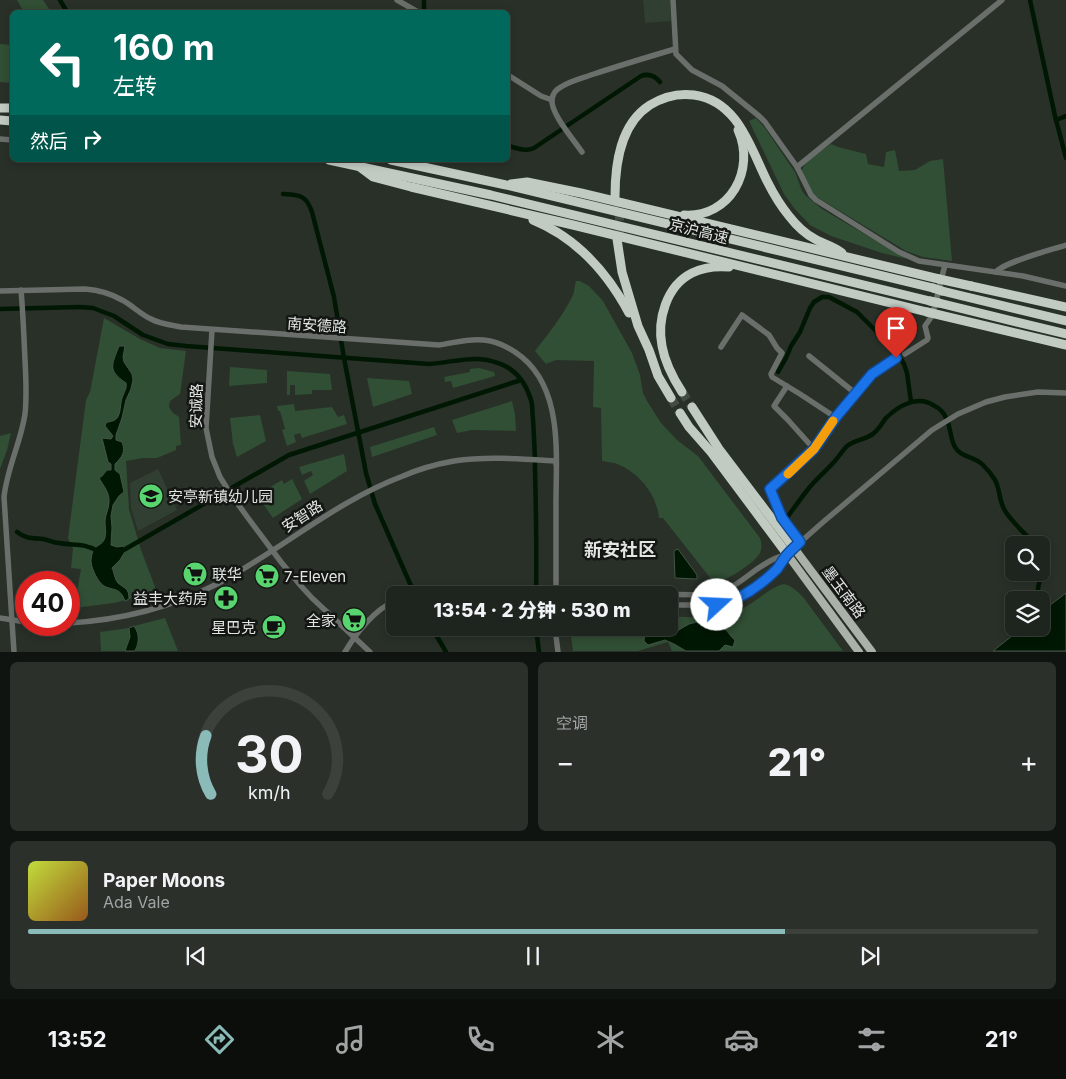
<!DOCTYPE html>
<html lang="zh">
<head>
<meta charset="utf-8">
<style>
  :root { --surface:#1e241e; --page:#2b302b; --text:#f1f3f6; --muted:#a1a4a4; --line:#3c413c; --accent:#8bbbb9 }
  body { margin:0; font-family:Inter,"Noto Sans SC",sans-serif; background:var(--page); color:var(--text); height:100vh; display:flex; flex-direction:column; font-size:19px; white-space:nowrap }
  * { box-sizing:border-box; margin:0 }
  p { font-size:16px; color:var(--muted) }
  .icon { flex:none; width:28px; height:28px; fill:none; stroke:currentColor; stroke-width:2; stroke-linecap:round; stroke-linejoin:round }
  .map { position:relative; height:652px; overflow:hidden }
  .drawer { display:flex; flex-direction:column; gap:10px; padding:10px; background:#101410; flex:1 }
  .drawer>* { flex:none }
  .banner { position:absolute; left:10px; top:10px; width:500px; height:152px; border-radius:8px; box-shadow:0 2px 8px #0003,0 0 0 1px var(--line); background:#00695c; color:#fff; overflow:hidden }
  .controls { position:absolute; left:1005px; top:536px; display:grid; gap:10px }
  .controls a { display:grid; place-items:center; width:45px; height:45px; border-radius:8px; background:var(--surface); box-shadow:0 2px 8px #0003,0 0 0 1px var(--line); font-size:25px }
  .speed { position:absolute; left:15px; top:571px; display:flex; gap:10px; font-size:25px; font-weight:700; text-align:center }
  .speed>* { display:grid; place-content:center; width:65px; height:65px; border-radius:50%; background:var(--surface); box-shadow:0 2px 8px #0003,0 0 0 1px var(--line); line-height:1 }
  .speed .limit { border:8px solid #d22; background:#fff; color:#111 }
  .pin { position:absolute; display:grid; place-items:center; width:42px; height:42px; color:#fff; margin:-51px -21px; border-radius:50% 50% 50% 0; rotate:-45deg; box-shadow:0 0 5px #0007 }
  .pin .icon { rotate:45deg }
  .me { position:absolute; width:55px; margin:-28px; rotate:70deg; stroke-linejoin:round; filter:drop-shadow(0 0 4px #0008) }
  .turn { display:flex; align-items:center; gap:18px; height:105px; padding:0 20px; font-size:22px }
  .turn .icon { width:65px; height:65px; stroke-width:2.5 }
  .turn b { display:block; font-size:35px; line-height:42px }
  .then { display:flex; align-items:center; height:48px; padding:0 20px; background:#0003; gap:10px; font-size:19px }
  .big { font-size:38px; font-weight:800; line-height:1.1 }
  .drawer .tile { flex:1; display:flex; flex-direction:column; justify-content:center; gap:8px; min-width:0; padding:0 18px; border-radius:8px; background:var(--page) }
  .drawer .dial { align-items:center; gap:0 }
  .dial svg { height:130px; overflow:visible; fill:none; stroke:var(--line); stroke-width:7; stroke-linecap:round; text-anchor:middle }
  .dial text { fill:var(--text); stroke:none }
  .song { display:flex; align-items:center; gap:15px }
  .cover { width:60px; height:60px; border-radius:8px; background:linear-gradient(135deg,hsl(70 70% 55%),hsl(30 70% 35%)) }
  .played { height:5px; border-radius:2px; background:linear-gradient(90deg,var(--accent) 75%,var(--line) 75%) }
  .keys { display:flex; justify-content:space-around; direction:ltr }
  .heat { display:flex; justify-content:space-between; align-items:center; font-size:28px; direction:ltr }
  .drawer .tiles { flex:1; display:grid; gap:10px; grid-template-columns:1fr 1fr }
  .tile:last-child { grid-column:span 2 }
  .trip { position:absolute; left:386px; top:586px; width:292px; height:50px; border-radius:8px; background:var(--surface); box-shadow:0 2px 8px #0003,0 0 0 1px var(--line); font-weight:800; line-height:50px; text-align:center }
  .tab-bar { display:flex; height:80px; justify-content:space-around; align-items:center; background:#0c0e0c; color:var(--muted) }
  .tab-bar .icon { width:35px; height:35px }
  .tab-bar .on { color:var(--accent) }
  .tab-bar b { font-size:22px; color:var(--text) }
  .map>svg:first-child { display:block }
  .built { fill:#313e32 }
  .green { fill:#314f34 }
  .water { fill:#001703; stroke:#445546 }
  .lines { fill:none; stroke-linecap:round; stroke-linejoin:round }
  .canal { stroke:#001703; stroke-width:4.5 }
  .highway-tunnel { stroke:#444b44; stroke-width:9; stroke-dasharray:9 4.5; stroke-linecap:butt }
  .minor { stroke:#6b6f6b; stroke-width:5.5 }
  .major { stroke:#a9b1a9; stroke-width:8 }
  .highway { stroke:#c1cbc2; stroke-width:9 }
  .highway-bridge { stroke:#c1cbc2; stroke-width:9 }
  .route-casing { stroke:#114b97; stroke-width:12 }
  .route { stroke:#1a73e8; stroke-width:9 }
  .slow { stroke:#f59e0b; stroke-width:9 }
  .labels { text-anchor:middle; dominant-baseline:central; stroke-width:5; stroke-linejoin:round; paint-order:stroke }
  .street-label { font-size:15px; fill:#e1e6e1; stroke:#131613 }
  .poi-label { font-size:15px; fill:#e1e6e1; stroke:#131613; text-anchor:start }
  .quarter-label { font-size:18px; font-weight:bold; fill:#e1e6e1; stroke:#131613 }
</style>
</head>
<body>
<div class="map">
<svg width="1066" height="652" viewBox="0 0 1066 652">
  <rect width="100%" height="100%" fill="#283028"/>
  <g class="built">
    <polygon points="643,0 670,0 671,21 645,23"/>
    <polygon points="158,469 177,510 138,531 131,508 130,483"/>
  </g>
  <g class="green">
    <polygon points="17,0 43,0 51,12 24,12"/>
    <polygon points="0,44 12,45 12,83 0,82"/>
    <polygon points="756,118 765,128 788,162 795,172 802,191 806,196 822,209 907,259 882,253 831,236 810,225 794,208 784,194 749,121"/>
    <path d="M831,144L838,147L866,154L868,164L884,167L886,152L895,150L899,171L915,170L930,161L943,159L952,261L923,257L906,251L815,196C811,191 803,178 802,171C802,163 824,149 831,144Z"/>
    <path d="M576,281H580L589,286L603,301L632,353L640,375L643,393L647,401L661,423L677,440L698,456L760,538C762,543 762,548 760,553C755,563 725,581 715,584L663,518H659C657,494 637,470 614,463C610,462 606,462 602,461L601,408L593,407L594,361L556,360L546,364L535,351C548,334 562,317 572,297C575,292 574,286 576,281Z"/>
    <polygon points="104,318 140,339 160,348 186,351 180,394 170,401 169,407 173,413 179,417 181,445 176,446 176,450 157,458 143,458 126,461 129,509 141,550 157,592 114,603 74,608 81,569 71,568 73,549 68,538 86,400 90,392"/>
    <polygon points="230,367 267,370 267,383 229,386"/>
    <polygon points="479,368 494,372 495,376 453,388 451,381 445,382 444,377 470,372 470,369"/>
    <polygon points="287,371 330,374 332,390 312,390 312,394 295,395 295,385 290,385 290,395 287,395"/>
    <polygon points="367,378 409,381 412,394 373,407"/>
    <polygon points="512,401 515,414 516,431 472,430 457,433 452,420"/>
    <polygon points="294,404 295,411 332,407 338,417 344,415 347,424 302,438 300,433 294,435 296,442 287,446 282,430 285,429 280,411 278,411 277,406"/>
    <polygon points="260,415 266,441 237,457 233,444 230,418"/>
    <polygon points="434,427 437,435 372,457 370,447"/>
    <polygon points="11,433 7,450 0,469 0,436"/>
    <polygon points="344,454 347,471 310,494 304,481 313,475 311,471 302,475 299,467"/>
    <polygon points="292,479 302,499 273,518 257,495 282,480 284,484"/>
    <path d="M784,584C792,586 797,591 803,597L843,651H672L668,642L638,651H573L570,628H670V616C696,618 723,620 747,606C760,599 770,587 784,584Z"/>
    <polygon points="165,618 178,651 135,651 138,645 136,629 134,626"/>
    <polygon points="129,628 130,637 125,651 101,651 100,632"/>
  </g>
  <g class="water">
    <path d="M119,346H125L123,357L124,362L132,374L133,380L131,389L126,400L122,418L116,435V440L122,442C126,452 122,457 115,464V470L120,474L124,492L119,496L113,505L111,516L112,528L111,545L117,547L123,546L126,550L120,560L112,568C114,572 115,580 118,583C125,589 129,588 129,599L125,601C120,587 114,591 104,586C98,582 92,570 91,562C91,558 92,551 95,548C98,545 102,544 104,540C107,534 105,528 105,521C105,515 109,509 109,502C110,493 103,485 99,478L102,476L107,470H111V464L108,462L102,438L111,439L113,436L105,426L106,423C109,421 114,422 117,418C121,413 120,405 122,398C124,392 127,389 126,383C107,370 112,365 119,346Z"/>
    <polygon points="678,549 697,575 697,579 675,578 674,552 675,550"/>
    <polygon points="1066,593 1066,651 993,651 1022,628 1041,628 1041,612"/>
    <path d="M697,622C705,623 716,624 723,628C729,631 730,637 735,640L733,647L725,645L719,651H686L674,644L665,640L648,645L644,641L645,632L650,628H669L677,631L689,624Z"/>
    <path d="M134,626C140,635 139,642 135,651H125L130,637L129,628Z"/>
  </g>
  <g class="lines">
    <g class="canal">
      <polyline points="60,0 67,12"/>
      <polyline points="424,0 424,12"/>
      <polyline points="1030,0 1055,116 1066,158"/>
      <polyline points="1056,120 1066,116"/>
      <path d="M508,146C517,148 525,152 534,148L641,76C649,73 655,76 660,82"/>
      <path d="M283,194C300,195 306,195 312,212L334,297L344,358L366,473L375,504L415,595"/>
      <path d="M0,309L80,307L93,308L114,316L143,335L168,344L186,346L429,364C458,362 479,352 507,367C519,374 527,387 531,400C533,406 532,413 533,419C534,436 535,452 535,469C536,511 537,553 536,595"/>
      <polyline points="778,372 786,358 791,346 800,332 810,308 814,302 822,297 829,297 857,312 896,351 904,364 907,373 911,402"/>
      <path d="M786,519C794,508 801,498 809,488C816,479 825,472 833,463C838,458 842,451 847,446C856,439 866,440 874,433C879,429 882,423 886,418C898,406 917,395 933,405C939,408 944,412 946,418C951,427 950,439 955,447C961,458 975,456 983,465C987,469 992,475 995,480C1000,489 999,500 1004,509C1009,519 1026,535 1034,543L1035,545"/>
      <path d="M17,532C26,539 33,538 43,539C49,540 53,543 59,543C75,546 81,542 98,551"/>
      <polyline points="122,551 289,455 521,380"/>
      <path d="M1037,600C1036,590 1041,582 1040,572"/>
      <polyline points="432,628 446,652"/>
      <polyline points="536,628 539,652"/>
    </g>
    <g class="highway-tunnel">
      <polyline points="619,198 620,239"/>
      <polyline points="682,392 692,407"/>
      <polyline points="671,398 680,413"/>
    </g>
    <g class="minor">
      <polyline points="397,0 418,12"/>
      <polyline points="673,0 676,54 692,70 722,86 759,116 765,122 797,167 811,195 816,200 899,252 919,261 1023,276 1066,286"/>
      <polyline points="508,75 541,96 552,100"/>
      <polyline points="0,139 12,140"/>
      <path d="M582,152C574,140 550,113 552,99C553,93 557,89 561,87C570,81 583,78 594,74C621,65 648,57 675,49"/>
      <polyline points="797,167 1002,0"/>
      <path d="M996,272C1004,262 1051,250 1066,245"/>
      <path d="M0,291L85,289C98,290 110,293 122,300C132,305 140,314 151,319C160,324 171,325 181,327L439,345C454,343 468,338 484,340C495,341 506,346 515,352C564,384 556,453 556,503C556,534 556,564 556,595"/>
      <polyline points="212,330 206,428 212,457 220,477 230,493 248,518 281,562 301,586 312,598 370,652"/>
      <polyline points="721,347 742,315 769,335 777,348 782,353 771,374 772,377 800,394 835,417"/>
      <polyline points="905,354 927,340 928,338 925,326 932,316 945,265"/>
      <polyline points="809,356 855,393"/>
      <polyline points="787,386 774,406 788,420 814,449"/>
      <polyline points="800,542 782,518 770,489 814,449 835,417 872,374 882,366 896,358"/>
      <path d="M563,595L569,593L712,595C737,589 750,571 772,560C777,557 782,556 787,554"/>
      <polyline points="670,605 717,605 727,603 746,593 778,568 787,554 822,523 932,430 958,414 986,402 1005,397 1038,392 1066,393"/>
      <polyline points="0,618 26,622"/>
      <path d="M69,623C120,620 172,607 217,584C281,550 336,501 403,476C419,469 437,464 454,461C487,456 523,459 556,461V464"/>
      <polyline points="555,628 558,652"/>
      <path d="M14,652L4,497C7,468 21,442 25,414C27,396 26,378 25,360C24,337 23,313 21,290"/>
      <path d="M345,652C356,633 375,609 395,601"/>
    </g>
    <g class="major">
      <polyline points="794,548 872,652"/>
      <polyline points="787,554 859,652"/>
    </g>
    <g class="highway">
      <polyline points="0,108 12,108"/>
      <polyline points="0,120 12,121"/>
      <polyline points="329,160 491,195 930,301"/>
      <polyline points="391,160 506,185 933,288"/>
      <polyline points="361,168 373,177 411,187 573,225 927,312"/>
      <polyline points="511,184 527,182 581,193 939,279"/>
      <path d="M615,197C615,164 620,124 650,105C663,97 679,93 694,95C738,101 750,147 767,181C773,193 780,205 789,216C796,225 805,234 815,239C823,244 834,246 842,253"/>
      <path d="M684,215C730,218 756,170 738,130"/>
      <path d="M533,220C577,238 607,272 629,313"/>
      <polyline points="617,239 622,272 638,326 649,350 658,376 671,398"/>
      <polyline points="971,286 1066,307"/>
      <polyline points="942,291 1066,321"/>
      <polyline points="939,303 1066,334"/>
      <path d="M682,392C673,378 665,363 662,346C657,320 666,286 692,273C704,267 716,266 729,267"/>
      <polyline points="692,407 719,449 794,548"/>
      <polyline points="680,413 689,427 711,452 787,554"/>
    </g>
    <g class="highway-bridge">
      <polyline points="939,279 971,286"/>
      <polyline points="933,288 942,291"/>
      <polyline points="930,301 939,303"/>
      <polyline points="927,312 1066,345"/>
    </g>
  </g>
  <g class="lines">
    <defs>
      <path id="route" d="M717,605C740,600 761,585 777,569C780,565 783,560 786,556C790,551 795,547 800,542L782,518L770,489L814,449L836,417L872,374L896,358"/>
    </defs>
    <use href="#route" class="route-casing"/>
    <use href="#route" class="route"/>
    <polyline class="slow" points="788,474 814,449 833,421"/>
  </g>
  <defs>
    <symbol id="school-disc" viewBox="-11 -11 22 22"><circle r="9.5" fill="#59d56f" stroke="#131613"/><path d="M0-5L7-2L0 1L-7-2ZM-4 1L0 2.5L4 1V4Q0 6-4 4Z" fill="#111"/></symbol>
    <symbol id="supermarket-disc" viewBox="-11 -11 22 22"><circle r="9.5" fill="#59d56f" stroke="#131613"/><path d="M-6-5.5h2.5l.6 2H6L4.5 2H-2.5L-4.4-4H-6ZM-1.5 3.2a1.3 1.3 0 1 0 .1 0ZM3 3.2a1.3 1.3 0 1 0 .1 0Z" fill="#111"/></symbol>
    <symbol id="pharmacy-disc" viewBox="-11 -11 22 22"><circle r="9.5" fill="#59d56f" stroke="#131613"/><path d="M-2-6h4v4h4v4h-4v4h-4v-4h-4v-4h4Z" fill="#111"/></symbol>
    <symbol id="cafe-disc" viewBox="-11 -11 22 22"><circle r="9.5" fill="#59d56f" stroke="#131613"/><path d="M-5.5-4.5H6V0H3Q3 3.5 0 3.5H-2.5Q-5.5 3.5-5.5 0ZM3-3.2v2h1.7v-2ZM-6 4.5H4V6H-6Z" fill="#111"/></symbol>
  </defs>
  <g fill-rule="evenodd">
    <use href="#school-disc" x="137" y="482" width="28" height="28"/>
    <use href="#supermarket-disc" x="181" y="560" width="28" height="28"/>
    <use href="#supermarket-disc" x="253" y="562" width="28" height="28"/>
    <use href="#pharmacy-disc" x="212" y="584" width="28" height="28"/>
    <use href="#supermarket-disc" x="340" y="606" width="28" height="28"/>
    <use href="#cafe-disc" x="260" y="613" width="28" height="28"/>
  </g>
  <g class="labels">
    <g class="street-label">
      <text transform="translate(699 231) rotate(14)">京沪高速</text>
      <text transform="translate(317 325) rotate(4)">南安德路</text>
      <text transform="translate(196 406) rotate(-89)">安诚路</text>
      <text transform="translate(302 516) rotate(-33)">安智路</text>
      <text transform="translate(844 592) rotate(53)">墨玉南路</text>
    </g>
    <g class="poi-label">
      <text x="168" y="496">安亭新镇幼儿园</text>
      <text x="212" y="574">联华</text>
      <text x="284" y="576">7-Eleven</text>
      <text x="208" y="598" text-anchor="end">益丰大药房</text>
      <text x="336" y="620" text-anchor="end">全家</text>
      <text x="256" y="627" text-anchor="end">星巴克</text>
    </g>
    <g class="quarter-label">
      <text x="620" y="549">新安社区</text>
    </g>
  </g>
</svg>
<div class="controls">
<a><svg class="icon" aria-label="search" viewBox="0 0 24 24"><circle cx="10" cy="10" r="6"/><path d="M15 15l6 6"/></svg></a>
<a><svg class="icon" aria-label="layers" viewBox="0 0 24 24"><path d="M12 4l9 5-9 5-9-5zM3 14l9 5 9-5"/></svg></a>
</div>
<div class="speed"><div class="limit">40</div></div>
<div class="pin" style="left:896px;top:358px;background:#d93025"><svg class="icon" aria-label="arrive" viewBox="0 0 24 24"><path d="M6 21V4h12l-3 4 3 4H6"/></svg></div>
<svg class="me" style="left:717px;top:605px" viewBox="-20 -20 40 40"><circle r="19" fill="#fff"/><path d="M0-13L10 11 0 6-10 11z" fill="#1a73e8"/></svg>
<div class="trip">13:54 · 2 分钟 · 530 m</div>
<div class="banner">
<div class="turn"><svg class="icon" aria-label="left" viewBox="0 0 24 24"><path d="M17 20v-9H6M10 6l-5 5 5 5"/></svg><div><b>160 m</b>左转</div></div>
<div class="then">然后<svg class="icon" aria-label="right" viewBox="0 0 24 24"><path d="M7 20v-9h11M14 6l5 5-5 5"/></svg></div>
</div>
</div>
<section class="drawer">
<div class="tiles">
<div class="tile dial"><svg viewBox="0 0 100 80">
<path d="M14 69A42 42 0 1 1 86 69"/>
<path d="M14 69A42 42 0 0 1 11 33" stroke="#8bbbb9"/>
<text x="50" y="56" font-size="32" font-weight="700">30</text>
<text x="50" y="72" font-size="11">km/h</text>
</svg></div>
<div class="tile"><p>空调</p>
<div class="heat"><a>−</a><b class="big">21°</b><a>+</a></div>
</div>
<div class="tile">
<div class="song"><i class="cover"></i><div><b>Paper Moons</b><p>Ada Vale</p></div></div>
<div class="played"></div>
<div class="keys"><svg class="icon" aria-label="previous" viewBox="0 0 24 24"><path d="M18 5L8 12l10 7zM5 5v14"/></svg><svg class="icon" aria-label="pause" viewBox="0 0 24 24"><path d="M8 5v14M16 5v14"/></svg><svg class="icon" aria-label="next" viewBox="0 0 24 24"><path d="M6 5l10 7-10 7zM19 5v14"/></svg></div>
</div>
</div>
</section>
<nav class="tab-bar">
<b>13:52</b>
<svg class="icon on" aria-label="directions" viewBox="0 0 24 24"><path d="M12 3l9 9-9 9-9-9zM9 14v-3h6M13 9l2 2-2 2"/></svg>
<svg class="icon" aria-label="music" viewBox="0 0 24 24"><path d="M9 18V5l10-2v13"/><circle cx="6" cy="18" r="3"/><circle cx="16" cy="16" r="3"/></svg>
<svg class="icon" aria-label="phone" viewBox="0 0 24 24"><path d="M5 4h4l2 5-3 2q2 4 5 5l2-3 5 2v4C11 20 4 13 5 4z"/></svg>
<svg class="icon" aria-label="climate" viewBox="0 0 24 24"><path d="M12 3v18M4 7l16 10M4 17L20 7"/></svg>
<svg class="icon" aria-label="car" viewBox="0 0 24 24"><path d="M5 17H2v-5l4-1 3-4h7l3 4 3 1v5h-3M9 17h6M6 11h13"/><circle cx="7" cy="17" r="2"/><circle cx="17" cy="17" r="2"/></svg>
<svg class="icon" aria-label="filters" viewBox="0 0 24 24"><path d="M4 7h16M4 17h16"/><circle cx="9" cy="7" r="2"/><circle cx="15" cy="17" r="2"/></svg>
<b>21°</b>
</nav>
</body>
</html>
